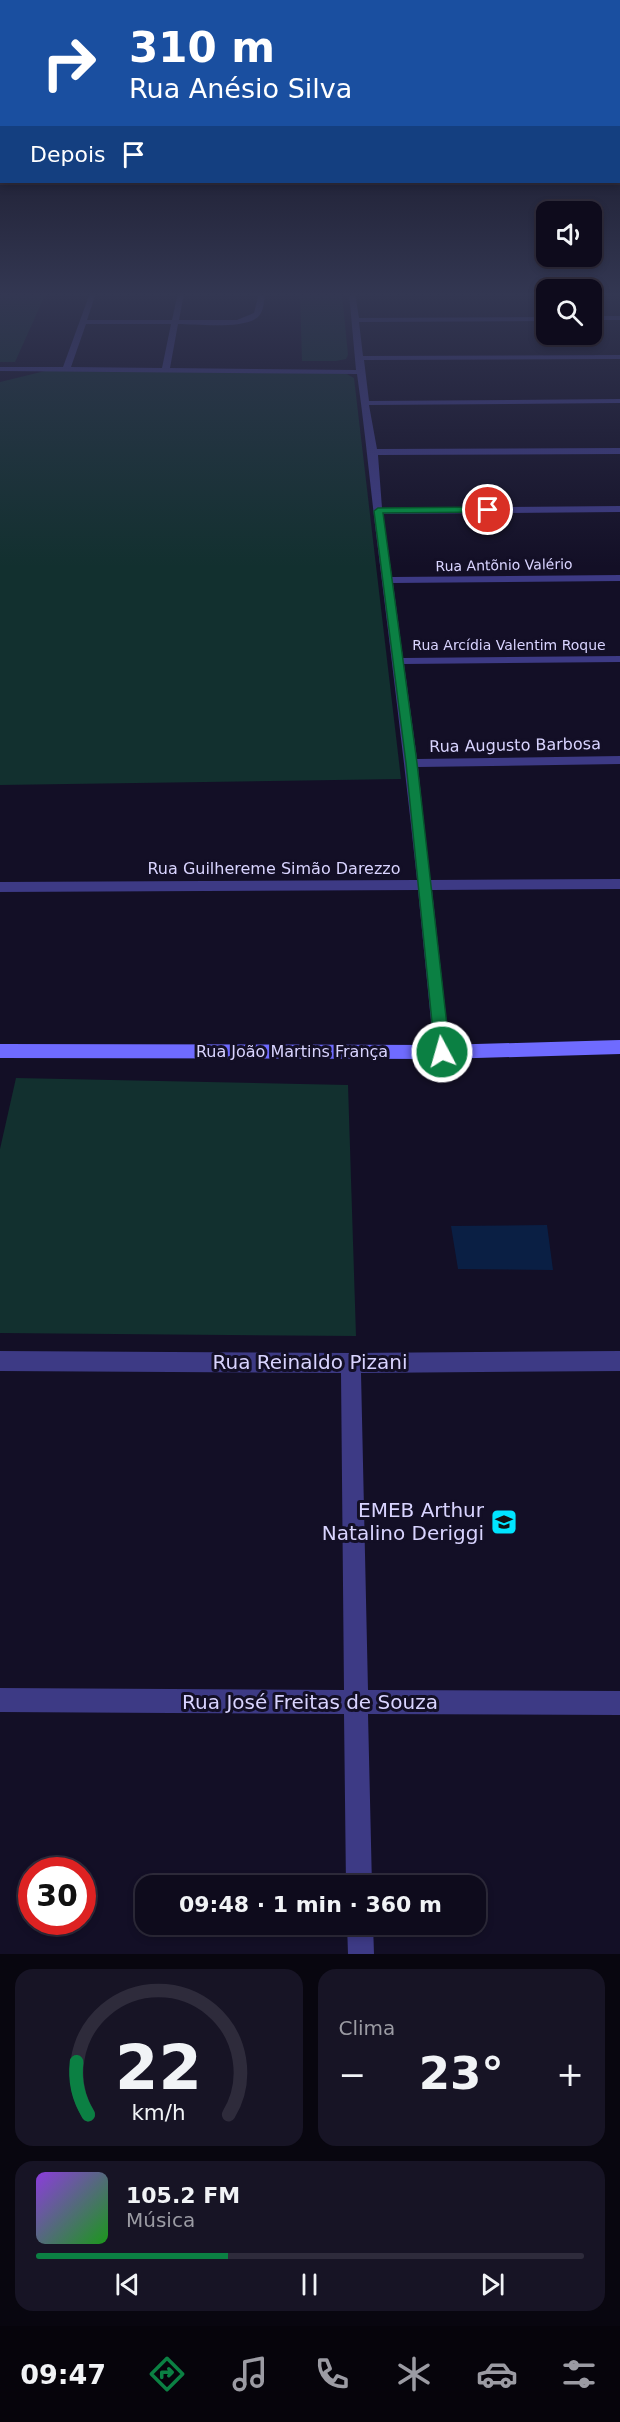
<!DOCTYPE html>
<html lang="pt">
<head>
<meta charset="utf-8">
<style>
  :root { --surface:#0e0b1c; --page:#171425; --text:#f1f3f6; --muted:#9b9ba3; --line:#2e2b3b; --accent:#0b8043 }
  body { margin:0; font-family:"DejaVu Sans",sans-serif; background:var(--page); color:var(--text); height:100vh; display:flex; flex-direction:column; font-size:22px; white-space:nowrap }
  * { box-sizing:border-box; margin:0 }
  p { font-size:20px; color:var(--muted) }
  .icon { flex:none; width:33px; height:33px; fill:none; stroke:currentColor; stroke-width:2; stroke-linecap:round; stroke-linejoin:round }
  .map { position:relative; height:1954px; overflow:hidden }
  .side { display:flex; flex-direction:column; gap:15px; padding:15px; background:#08060f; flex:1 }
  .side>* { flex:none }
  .hud { position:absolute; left:0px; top:0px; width:621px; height:183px; box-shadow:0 3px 9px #0003,0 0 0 2px var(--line); background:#1a4fa0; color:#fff; overflow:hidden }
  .fabs { position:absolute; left:536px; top:201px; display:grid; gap:12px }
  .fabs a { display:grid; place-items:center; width:66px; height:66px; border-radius:12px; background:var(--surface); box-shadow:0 3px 9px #0003,0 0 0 2px var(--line); font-size:30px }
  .speed { position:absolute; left:18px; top:1857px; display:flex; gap:12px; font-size:30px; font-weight:700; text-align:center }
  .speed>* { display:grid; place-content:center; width:78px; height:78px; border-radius:50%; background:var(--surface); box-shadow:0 3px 9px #0003,0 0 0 2px var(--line); line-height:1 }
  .speed .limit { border:9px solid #d22; background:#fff; color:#111 }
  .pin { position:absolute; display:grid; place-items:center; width:51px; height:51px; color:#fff; margin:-26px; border:3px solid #fff; border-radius:50%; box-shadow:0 2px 6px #0007 }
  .me { position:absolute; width:66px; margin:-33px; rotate:354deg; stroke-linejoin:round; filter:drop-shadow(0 0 4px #0008) }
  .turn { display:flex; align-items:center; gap:21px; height:126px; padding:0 30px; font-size:27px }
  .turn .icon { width:78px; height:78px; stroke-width:2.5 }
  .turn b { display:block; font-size:42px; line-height:51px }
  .then { display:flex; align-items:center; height:57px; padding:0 30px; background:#0003; gap:12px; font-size:22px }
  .big { font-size:45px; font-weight:700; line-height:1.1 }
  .side .tile { flex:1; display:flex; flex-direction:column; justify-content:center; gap:9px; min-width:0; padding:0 21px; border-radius:18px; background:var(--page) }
  .side .dial { align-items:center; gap:0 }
  .dial svg { height:156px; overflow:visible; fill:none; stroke:var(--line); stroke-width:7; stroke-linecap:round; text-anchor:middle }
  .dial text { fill:var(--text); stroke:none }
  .song { display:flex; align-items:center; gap:18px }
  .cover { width:72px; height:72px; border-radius:9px; background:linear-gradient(135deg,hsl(270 70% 55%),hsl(120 70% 35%)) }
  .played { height:6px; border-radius:3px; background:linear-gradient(90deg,var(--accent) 35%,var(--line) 35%) }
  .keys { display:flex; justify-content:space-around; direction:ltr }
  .heat { display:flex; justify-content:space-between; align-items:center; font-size:33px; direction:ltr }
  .side .tiles { flex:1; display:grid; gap:15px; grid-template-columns:1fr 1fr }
  .tile:last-child { grid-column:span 2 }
  .trip { position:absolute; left:135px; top:1875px; width:351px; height:60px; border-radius:18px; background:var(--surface); box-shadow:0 3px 9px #0003,0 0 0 2px var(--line); font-weight:700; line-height:60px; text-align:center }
  .tabs { display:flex; height:96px; justify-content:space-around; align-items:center; background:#06040b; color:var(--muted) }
  .tabs .icon { width:42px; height:42px }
  .tabs .selected { color:var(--accent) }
  .tabs b { font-size:27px; color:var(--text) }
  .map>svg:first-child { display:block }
  .green { fill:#12302f }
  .water { fill:#0a1f44 }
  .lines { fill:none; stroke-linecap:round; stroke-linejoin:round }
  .minor { fill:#3d3a85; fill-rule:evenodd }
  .secondary { fill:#6f6bff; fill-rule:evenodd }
  .route { fill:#0b8043; stroke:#07532c; stroke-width:1.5 }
  .labels { text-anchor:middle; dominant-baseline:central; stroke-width:6; stroke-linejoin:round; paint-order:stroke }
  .far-street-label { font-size:14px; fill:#d9d4ff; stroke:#130f26 }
  .street-label { font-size:16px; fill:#d9d4ff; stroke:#130f26 }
  .near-street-label { font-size:20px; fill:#d9d4ff; stroke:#130f26 }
  .near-poi-label { font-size:20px; fill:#d9d4ff; stroke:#130f26; text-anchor:end }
</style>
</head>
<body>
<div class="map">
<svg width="620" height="1954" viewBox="0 0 620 1954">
  <rect width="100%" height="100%" fill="#130f26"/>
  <g class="green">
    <polygon points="0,293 46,293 15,362 0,362"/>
    <polygon points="300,293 342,293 348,355 346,359 336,361 302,361"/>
    <polygon points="45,371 343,372 354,378 401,779 0,785 0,382"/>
    <polygon points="16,1078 348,1085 356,1336 0,1333 0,1149"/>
  </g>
  <polygon class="water" points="547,1225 553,1270 458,1269 451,1226"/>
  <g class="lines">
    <g class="minor">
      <path d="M90,293H96L87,320H172L178,293H184L179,320H237L254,313L259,293H265C264,301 264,310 259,316C245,330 197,324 178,324L170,368L356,370L349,293H355L359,318L546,317V321L359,322L363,356L620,355V359L364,360L369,401L620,399V403L369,405L377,449L620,448V454L378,455L382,508L620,506V512L383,514L392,577L620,575V581L393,583L403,658L620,656V662L404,664L417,759L620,756V764L418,767L430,880L620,879V889L432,890L450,1052L448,1057L442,1059L436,1057L434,1052L418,890L0,892V882L417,880C405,767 391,654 377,541C370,485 365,429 357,374L0,371V367H63ZM86,324H171L162,368L71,367Z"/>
      <rect x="591" y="316" width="29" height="4"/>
      <polygon points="0,1351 351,1353 620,1351 620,1371 361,1373 368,1690 620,1691 620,1715 368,1714 372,1886 346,1886 344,1714 0,1712 0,1688 344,1690 341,1373 0,1371"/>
      <polygon points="347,1924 373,1924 374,1954 348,1954"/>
    </g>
    <polygon class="secondary" points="620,1040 620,1054 442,1059 0,1058 0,1044 442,1045"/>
  </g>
  <linearGradient id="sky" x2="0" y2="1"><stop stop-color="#0a0815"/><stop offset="0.52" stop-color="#333752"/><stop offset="1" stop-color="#333752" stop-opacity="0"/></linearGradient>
  <rect width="620" height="567" fill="url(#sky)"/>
  <polygon class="route" points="488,507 493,510 491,512 383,513 417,763 450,1052 447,1056 437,1056 435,1052 406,763 374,511 378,508"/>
  <defs>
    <symbol id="school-square" viewBox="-11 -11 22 22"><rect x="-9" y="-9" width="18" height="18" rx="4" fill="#00e5ff" stroke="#130f26"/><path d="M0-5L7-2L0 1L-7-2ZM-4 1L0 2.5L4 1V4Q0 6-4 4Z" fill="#111"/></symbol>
  </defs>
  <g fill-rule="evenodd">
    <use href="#school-square" x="489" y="1507" width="30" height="30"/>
  </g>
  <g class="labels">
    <g class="far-street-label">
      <text transform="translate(504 565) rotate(-1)">Rua Antõnio Valério</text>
      <text x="509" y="645">Rua Arcídia Valentim Roque</text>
    </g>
    <g class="street-label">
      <text transform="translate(515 745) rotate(-1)">Rua Augusto Barbosa</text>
      <text x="274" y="868">Rua Guilhereme Simão Darezzo</text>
      <text x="292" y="1051">Rua João Martins França</text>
    </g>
    <g class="near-street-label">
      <text x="310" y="1362">Rua Reinaldo Pizani</text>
      <text x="310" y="1702">Rua José Freitas de Souza</text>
    </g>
    <g class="near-poi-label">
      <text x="484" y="1510">EMEB Arthur<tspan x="484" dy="23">Natalino Deriggi</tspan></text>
    </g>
  </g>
</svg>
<div class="fabs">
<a><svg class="icon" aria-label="sound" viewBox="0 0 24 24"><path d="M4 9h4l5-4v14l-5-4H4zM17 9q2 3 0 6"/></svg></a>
<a><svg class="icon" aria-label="search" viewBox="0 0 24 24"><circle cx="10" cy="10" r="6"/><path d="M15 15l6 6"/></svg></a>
</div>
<div class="speed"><div class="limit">30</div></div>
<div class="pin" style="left:488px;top:510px;background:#d93025"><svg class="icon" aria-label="arrive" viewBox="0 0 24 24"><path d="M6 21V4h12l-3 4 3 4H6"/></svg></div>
<svg class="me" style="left:442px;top:1052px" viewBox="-20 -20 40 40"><circle r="17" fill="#0b8043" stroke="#fff" stroke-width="3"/><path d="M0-11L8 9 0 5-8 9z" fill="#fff"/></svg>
<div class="trip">09:48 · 1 min · 360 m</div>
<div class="hud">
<div class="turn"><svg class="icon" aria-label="right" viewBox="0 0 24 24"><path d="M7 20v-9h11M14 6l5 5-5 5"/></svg><div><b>310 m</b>Rua Anésio Silva</div></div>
<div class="then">Depois<svg class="icon" aria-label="arrive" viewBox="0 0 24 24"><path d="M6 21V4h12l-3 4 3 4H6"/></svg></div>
</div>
</div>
<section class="side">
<div class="tiles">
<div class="tile dial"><svg viewBox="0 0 100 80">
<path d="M14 69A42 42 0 1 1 86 69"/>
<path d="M14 69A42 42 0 0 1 8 42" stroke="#0b8043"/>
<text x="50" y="56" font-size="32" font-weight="700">22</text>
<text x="50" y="72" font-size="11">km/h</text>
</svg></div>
<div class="tile"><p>Clima</p>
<div class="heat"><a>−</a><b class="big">23°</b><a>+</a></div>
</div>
<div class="tile">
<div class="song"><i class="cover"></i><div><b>105.2 FM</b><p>Música</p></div></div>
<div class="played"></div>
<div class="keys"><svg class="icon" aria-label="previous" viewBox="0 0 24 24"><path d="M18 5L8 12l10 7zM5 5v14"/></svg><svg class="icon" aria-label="pause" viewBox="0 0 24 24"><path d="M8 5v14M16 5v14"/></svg><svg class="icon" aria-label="next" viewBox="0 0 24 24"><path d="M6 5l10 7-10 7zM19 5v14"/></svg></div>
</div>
</div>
</section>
<nav class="tabs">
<b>09:47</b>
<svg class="icon selected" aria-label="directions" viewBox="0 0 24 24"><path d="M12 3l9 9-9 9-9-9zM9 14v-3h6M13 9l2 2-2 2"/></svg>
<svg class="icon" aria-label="music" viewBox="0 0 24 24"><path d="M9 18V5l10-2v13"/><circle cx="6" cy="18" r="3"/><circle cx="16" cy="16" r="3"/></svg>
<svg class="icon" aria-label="phone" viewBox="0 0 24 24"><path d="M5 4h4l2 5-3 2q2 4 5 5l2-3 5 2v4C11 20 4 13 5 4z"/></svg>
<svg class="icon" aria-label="climate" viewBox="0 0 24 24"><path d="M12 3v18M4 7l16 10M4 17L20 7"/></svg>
<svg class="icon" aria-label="car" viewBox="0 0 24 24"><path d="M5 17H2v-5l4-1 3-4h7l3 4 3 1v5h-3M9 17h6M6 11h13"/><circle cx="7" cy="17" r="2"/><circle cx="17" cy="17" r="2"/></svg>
<svg class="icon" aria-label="filters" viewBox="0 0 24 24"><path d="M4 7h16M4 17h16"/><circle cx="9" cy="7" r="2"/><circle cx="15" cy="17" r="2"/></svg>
</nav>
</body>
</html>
